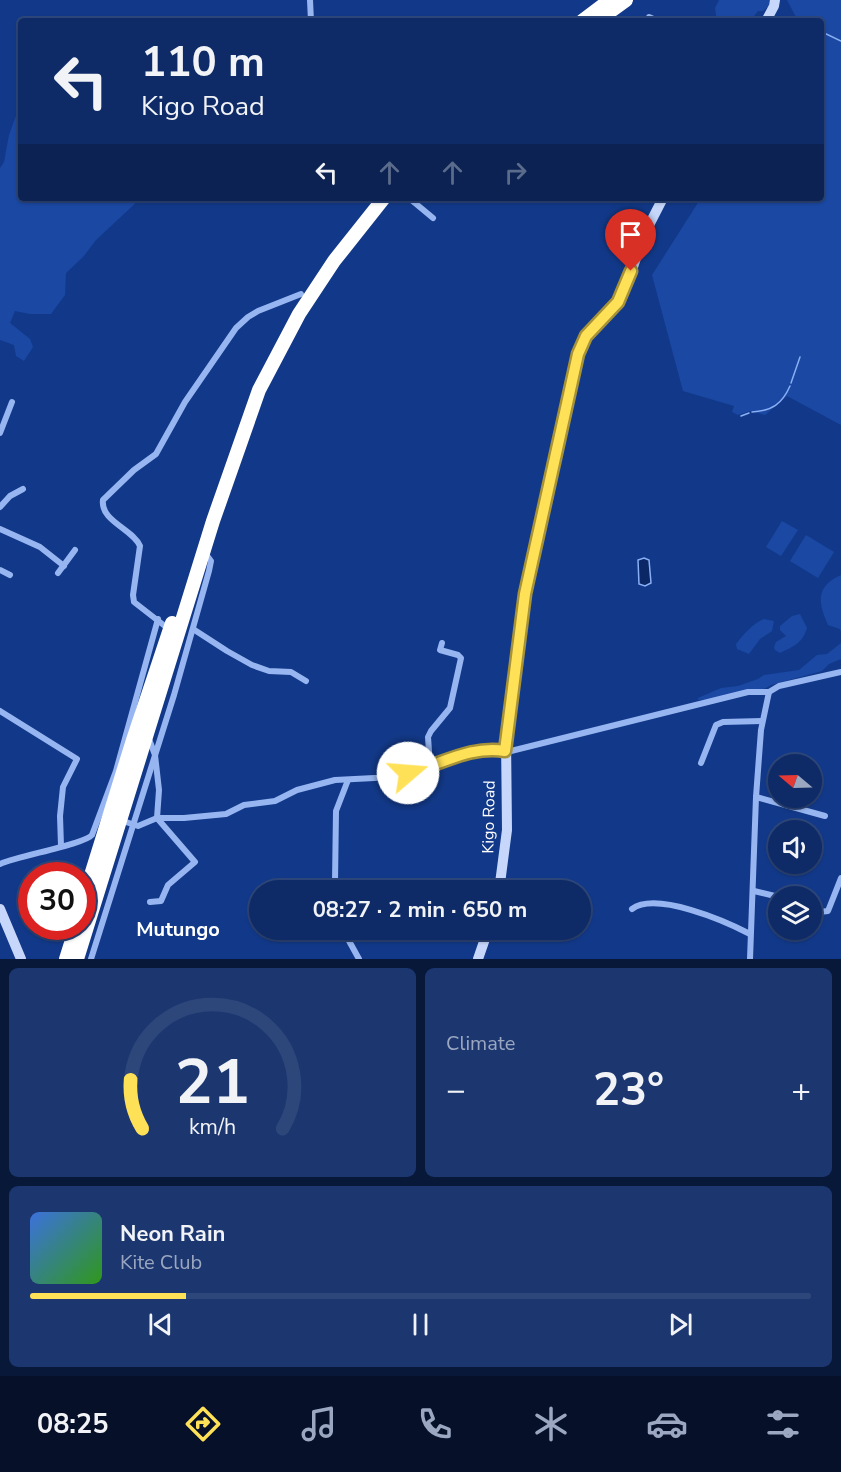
<!DOCTYPE html>
<html lang="en">
<head>
<meta charset="utf-8">
<style>
  :root { --surface:#0e2b67; --page:#1c3770; --text:#f1f3f6; --muted:#9ba7c0; --line:#2e477b; --accent:#ffe157 }
  body { margin:0; font-family:"Nunito Sans",sans-serif; background:var(--page); color:var(--text); height:100vh; display:flex; flex-direction:column; font-size:22px; white-space:nowrap }
  * { box-sizing:border-box; margin:0 }
  p { font-size:20px; color:var(--muted) }
  .icon { flex:none; width:33px; height:33px; fill:none; stroke:currentColor; stroke-width:2; stroke-linecap:round; stroke-linejoin:round }
  .map { position:relative; height:959px; overflow:hidden }
  .details { display:flex; flex-direction:column; gap:9px; padding:9px; background:#081839; flex:1 }
  .details>* { flex:none }
  .top-card { position:absolute; left:18px; top:18px; width:806px; height:183px; border-radius:6px; box-shadow:0 2px 4px #0004,0 0 0 2px var(--line); background:#0e2b67; color:var(--text); overflow:hidden }
  .needle { width:39px; rotate:289deg }
  .buttons { position:absolute; left:768px; top:754px; display:grid; gap:12px }
  .buttons a { display:grid; place-items:center; width:54px; height:54px; border-radius:50%; background:var(--surface); box-shadow:0 2px 4px #0004,0 0 0 2px var(--line); font-size:30px }
  .speed { position:absolute; left:18px; top:862px; display:flex; gap:12px; font-size:30px; font-weight:700; text-align:center }
  .speed>* { display:grid; place-content:center; width:78px; height:78px; border-radius:50%; background:var(--surface); box-shadow:0 2px 4px #0004,0 0 0 2px var(--line); line-height:1 }
  .speed .limit { border:9px solid #d22; background:#fff; color:#111 }
  .pin { position:absolute; display:grid; place-items:center; width:51px; height:51px; color:#fff; margin:-62px -26px; border-radius:50% 50% 50% 0; rotate:-45deg; box-shadow:0 0 6px #0007 }
  .pin .icon { rotate:45deg }
  .me { position:absolute; width:66px; margin:-33px; rotate:72deg; stroke-linejoin:round; filter:drop-shadow(0 0 4px #0008) }
  .turn { display:flex; align-items:center; gap:21px; height:126px; padding:0 24px; font-size:27px }
  .turn .icon { width:78px; height:78px; stroke-width:2.5 }
  .turn b { display:block; font-size:42px; line-height:51px }
  .lanes { display:flex; align-items:center; height:57px; padding:0 24px; background:#0003; justify-content:center; gap:30px; direction:ltr }
  .lanes .off { opacity:.35 }
  .big { font-size:45px; font-weight:700; line-height:1.1 }
  .details .tile { flex:1; display:flex; flex-direction:column; justify-content:center; gap:9px; min-width:0; padding:0 21px; border-radius:9px; background:var(--page) }
  .details .dial { align-items:center; gap:0 }
  .dial svg { height:156px; overflow:visible; fill:none; stroke:var(--line); stroke-width:7; stroke-linecap:round; text-anchor:middle }
  .dial text { fill:var(--text); stroke:none }
  .song { display:flex; align-items:center; gap:18px }
  .cover { width:72px; height:72px; border-radius:9px; background:linear-gradient(135deg,hsl(220 70% 55%),hsl(110 70% 35%)) }
  .played { height:6px; border-radius:3px; background:linear-gradient(90deg,var(--accent) 20%,var(--line) 20%) }
  .keys { display:flex; justify-content:space-around; direction:ltr }
  .heat { display:flex; justify-content:space-between; align-items:center; font-size:33px; direction:ltr }
  .details .tiles { flex:1; display:grid; gap:9px; grid-template-columns:1fr 1fr }
  .tile:last-child { grid-column:span 2 }
  .trip { position:absolute; left:249px; top:880px; width:342px; height:60px; border-radius:30px; background:var(--surface); box-shadow:0 2px 4px #0004,0 0 0 2px var(--line); font-weight:700; line-height:60px; text-align:center }
  .dock { display:flex; height:96px; justify-content:space-around; align-items:center; background:#061129; color:var(--muted) }
  .dock .icon { width:42px; height:42px }
  .dock .on { color:var(--accent) }
  .dock b { font-size:27px; color:var(--text) }
  .map>svg:first-child { display:block }
  .green { fill:#1a48a3 }
  .water { fill:#0b2765; stroke:#89aff4; stroke-width:1.5 }
  .lines { fill:none; stroke-linecap:round; stroke-linejoin:round }
  .stream { stroke:#89aff4; stroke-width:1.5 }
  .street { stroke:#97b6f1; stroke-width:6 }
  .secondary { stroke:#c6d7fb; stroke-width:10 }
  .highway { stroke:#fff; stroke-width:14 }
  .route-casing { stroke:#a69239; stroke-width:15 }
  .route { stroke:#ffe157; stroke-width:10 }
  .labels { text-anchor:middle; dominant-baseline:central; stroke-width:6; stroke-linejoin:round; paint-order:stroke }
  .street-label { font-size:16px; fill:#fff; stroke:#123989 }
  .quarter-label { font-size:20px; font-weight:bold; fill:#fff; stroke:#123989 }
</style>
</head>
<body>
<div class="map">
<svg width="841" height="959" viewBox="0 0 841 959">
  <rect width="100%" height="100%" fill="#123989"/>
  <g class="green">
    <polygon points="719,0 771,0 770,5 763,11 758,11 750,21 717,21 715,8"/>
    <polygon points="787,0 841,0 841,425 787,396 765,415 750,411 738,415 732,412 734,406 683,391 652,275 701,198 820,198 820,21 798,21"/>
    <polygon points="21,102 21,198 141,198 96,240 83,257 66,273 65,295 51,314 30,314 15,311 10,323 30,339 33,347 24,361 16,356 14,345 0,340 0,168 4,162 9,135"/>
    <polygon points="782,521 798,530 781,556 766,547"/>
    <polygon points="806,535 834,552 818,578 790,561"/>
    <path d="M841,575V632L840,629L828,625C819,604 814,587 841,575Z"/>
    <path d="M800,614L807,628C802,644 794,646 780,653L775,650L774,647L776,642L786,636L780,630V626L792,616Z"/>
    <path d="M764,619L774,621L772,631L760,639L749,654L737,649L736,644C744,634 752,624 764,619Z"/>
    <path d="M841,643V659L829,664L822,671L771,685C755,696 718,700 698,700V698L721,688L738,686L758,679L764,675L799,670L817,655L827,654Z"/>
  </g>
  <polygon class="water" points="644,558 649,560 651,583 645,586 639,584 638,560"/>
  <g class="lines">
    <g class="stream">
      <polyline points="820,31 841,41"/>
      <polyline points="791,383 800,357"/>
      <path d="M752,412C772,411 782,404 790,386"/>
      <polyline points="741,416 749,413"/>
    </g>
    <g class="street">
      <polyline points="310,0 311,21"/>
      <polyline points="649,17 658,21"/>
      <polyline points="409,198 433,218"/>
      <polyline points="0,433 12,402"/>
      <polyline points="0,507 10,496 23,489"/>
      <polyline points="0,529 40,547 64,566"/>
      <polyline points="0,570 10,575"/>
      <polyline points="58,573 75,550"/>
      <polyline points="193,629 227,651 252,665 269,671 291,672 306,681"/>
      <path d="M170,630L134,602L133,595L140,546C133,529 100,521 103,500L134,470L156,454L185,402L236,328L248,317L258,311L301,294"/>
      <polyline points="0,711 77,759 63,787 60,816 61,846"/>
      <polyline points="149,739 155,755 159,790 157,818 195,862 168,885 161,901 150,902"/>
      <polyline points="701,763 716,725 723,722 762,721"/>
      <polyline points="430,766 428,737 431,731 450,708 461,658 458,655 440,650 442,643"/>
      <polyline points="756,797 825,816"/>
      <polyline points="120,820 138,826 157,818 184,818 226,814 244,805 275,801 297,790 335,780 394,777 476,751 511,751 748,692 769,692"/>
      <path d="M0,864C18,856 85,844 92,835L116,771L158,619"/>
      <polyline points="345,891 336,887 335,882 336,811 348,780"/>
      <polyline points="754,891 779,897"/>
      <path d="M632,909C656,891 725,921 750,934"/>
      <polyline points="812,910 819,912 828,911 841,878"/>
      <polyline points="343,930 359,959"/>
      <polyline points="91,959 174,695 209,571 211,561 208,557 204,555"/>
      <polyline points="750,959 756,797 761,730 769,692 779,686 841,672"/>
    </g>
    <g class="secondary">
      <polyline points="766,21 774,6 775,0"/>
      <polyline points="499,891 507,830 506,738 520,627 551,472 578,354 586,336 611,312 624,293 644,235 663,198"/>
      <polyline points="0,909 21,959"/>
      <polyline points="478,959 488,930"/>
    </g>
    <g class="highway">
      <polyline points="582,21 610,0"/>
      <polyline points="597,21 626,0"/>
      <polyline points="82,904 133,740 172,623"/>
      <polyline points="66,959 76,927"/>
      <polyline points="77,959 213,521 259,390 299,314 334,261 384,198"/>
    </g>
  </g>
  <g class="lines">
    <defs>
      <path id="route" d="M408,773C440,765 471,745 505,751L525,594L578,354L586,336L618,302L631,271"/>
    </defs>
    <use href="#route" class="route-casing"/>
    <use href="#route" class="route"/>
  </g>
  <g class="labels">
    <g class="street-label">
      <text transform="translate(489 817) rotate(-89)">Kigo Road</text>
    </g>
    <g class="quarter-label">
      <text x="178" y="929">Mutungo</text>
    </g>
  </g>
</svg>
<div class="buttons">
<a><svg class="needle" viewBox="-14 -14 28 28"><path d="M0-13l5 13h-10z" fill="#e53935"/><path d="M0 13l5-13h-10z" fill="#9ba7c0"/></svg></a>
<a><svg class="icon" aria-label="sound" viewBox="0 0 24 24"><path d="M4 9h4l5-4v14l-5-4H4zM17 9q2 3 0 6"/></svg></a>
<a><svg class="icon" aria-label="layers" viewBox="0 0 24 24"><path d="M12 4l9 5-9 5-9-5zM3 14l9 5 9-5"/></svg></a>
</div>
<div class="speed"><div class="limit">30</div></div>
<div class="pin" style="left:631px;top:271px;background:#d93025"><svg class="icon" aria-label="arrive" viewBox="0 0 24 24"><path d="M6 21V4h12l-3 4 3 4H6"/></svg></div>
<svg class="me" style="left:408px;top:773px" viewBox="-20 -20 40 40"><circle r="19" fill="#fff"/><path d="M0-13L10 11 0 6-10 11z" fill="#ffe157"/></svg>
<div class="trip">08:27 · 2 min · 650 m</div>
<div class="top-card">
<div class="turn"><svg class="icon" aria-label="left" viewBox="0 0 24 24"><path d="M17 20v-9H6M10 6l-5 5 5 5"/></svg><div><b>110 m</b>Kigo Road</div></div>
<div class="lanes"><svg class="icon" aria-label="left" viewBox="0 0 24 24"><path d="M17 20v-9H6M10 6l-5 5 5 5"/></svg><svg class="icon off" aria-label="ahead" viewBox="0 0 24 24"><path d="M12 20V5M6 11l6-6 6 6"/></svg><svg class="icon off" aria-label="ahead" viewBox="0 0 24 24"><path d="M12 20V5M6 11l6-6 6 6"/></svg><svg class="icon off" aria-label="right" viewBox="0 0 24 24"><path d="M7 20v-9h11M14 6l5 5-5 5"/></svg></div>
</div>
</div>
<section class="details">
<div class="tiles">
<div class="tile dial"><svg viewBox="0 0 100 80">
<path d="M14 69A42 42 0 1 1 86 69"/>
<path d="M14 69A42 42 0 0 1 8 44" stroke="#ffe157"/>
<text x="50" y="56" font-size="32" font-weight="700">21</text>
<text x="50" y="72" font-size="11">km/h</text>
</svg></div>
<div class="tile"><p>Climate</p>
<div class="heat"><a>−</a><b class="big">23°</b><a>+</a></div>
</div>
<div class="tile">
<div class="song"><i class="cover"></i><div><b>Neon Rain</b><p>Kite Club</p></div></div>
<div class="played"></div>
<div class="keys"><svg class="icon" aria-label="previous" viewBox="0 0 24 24"><path d="M18 5L8 12l10 7zM5 5v14"/></svg><svg class="icon" aria-label="pause" viewBox="0 0 24 24"><path d="M8 5v14M16 5v14"/></svg><svg class="icon" aria-label="next" viewBox="0 0 24 24"><path d="M6 5l10 7-10 7zM19 5v14"/></svg></div>
</div>
</div>
</section>
<nav class="dock">
<b>08:25</b>
<svg class="icon on" aria-label="directions" viewBox="0 0 24 24"><path d="M12 3l9 9-9 9-9-9zM9 14v-3h6M13 9l2 2-2 2"/></svg>
<svg class="icon" aria-label="music" viewBox="0 0 24 24"><path d="M9 18V5l10-2v13"/><circle cx="6" cy="18" r="3"/><circle cx="16" cy="16" r="3"/></svg>
<svg class="icon" aria-label="phone" viewBox="0 0 24 24"><path d="M5 4h4l2 5-3 2q2 4 5 5l2-3 5 2v4C11 20 4 13 5 4z"/></svg>
<svg class="icon" aria-label="climate" viewBox="0 0 24 24"><path d="M12 3v18M4 7l16 10M4 17L20 7"/></svg>
<svg class="icon" aria-label="car" viewBox="0 0 24 24"><path d="M5 17H2v-5l4-1 3-4h7l3 4 3 1v5h-3M9 17h6M6 11h13"/><circle cx="7" cy="17" r="2"/><circle cx="17" cy="17" r="2"/></svg>
<svg class="icon" aria-label="filters" viewBox="0 0 24 24"><path d="M4 7h16M4 17h16"/><circle cx="9" cy="7" r="2"/><circle cx="15" cy="17" r="2"/></svg>
</nav>
</body>
</html>
